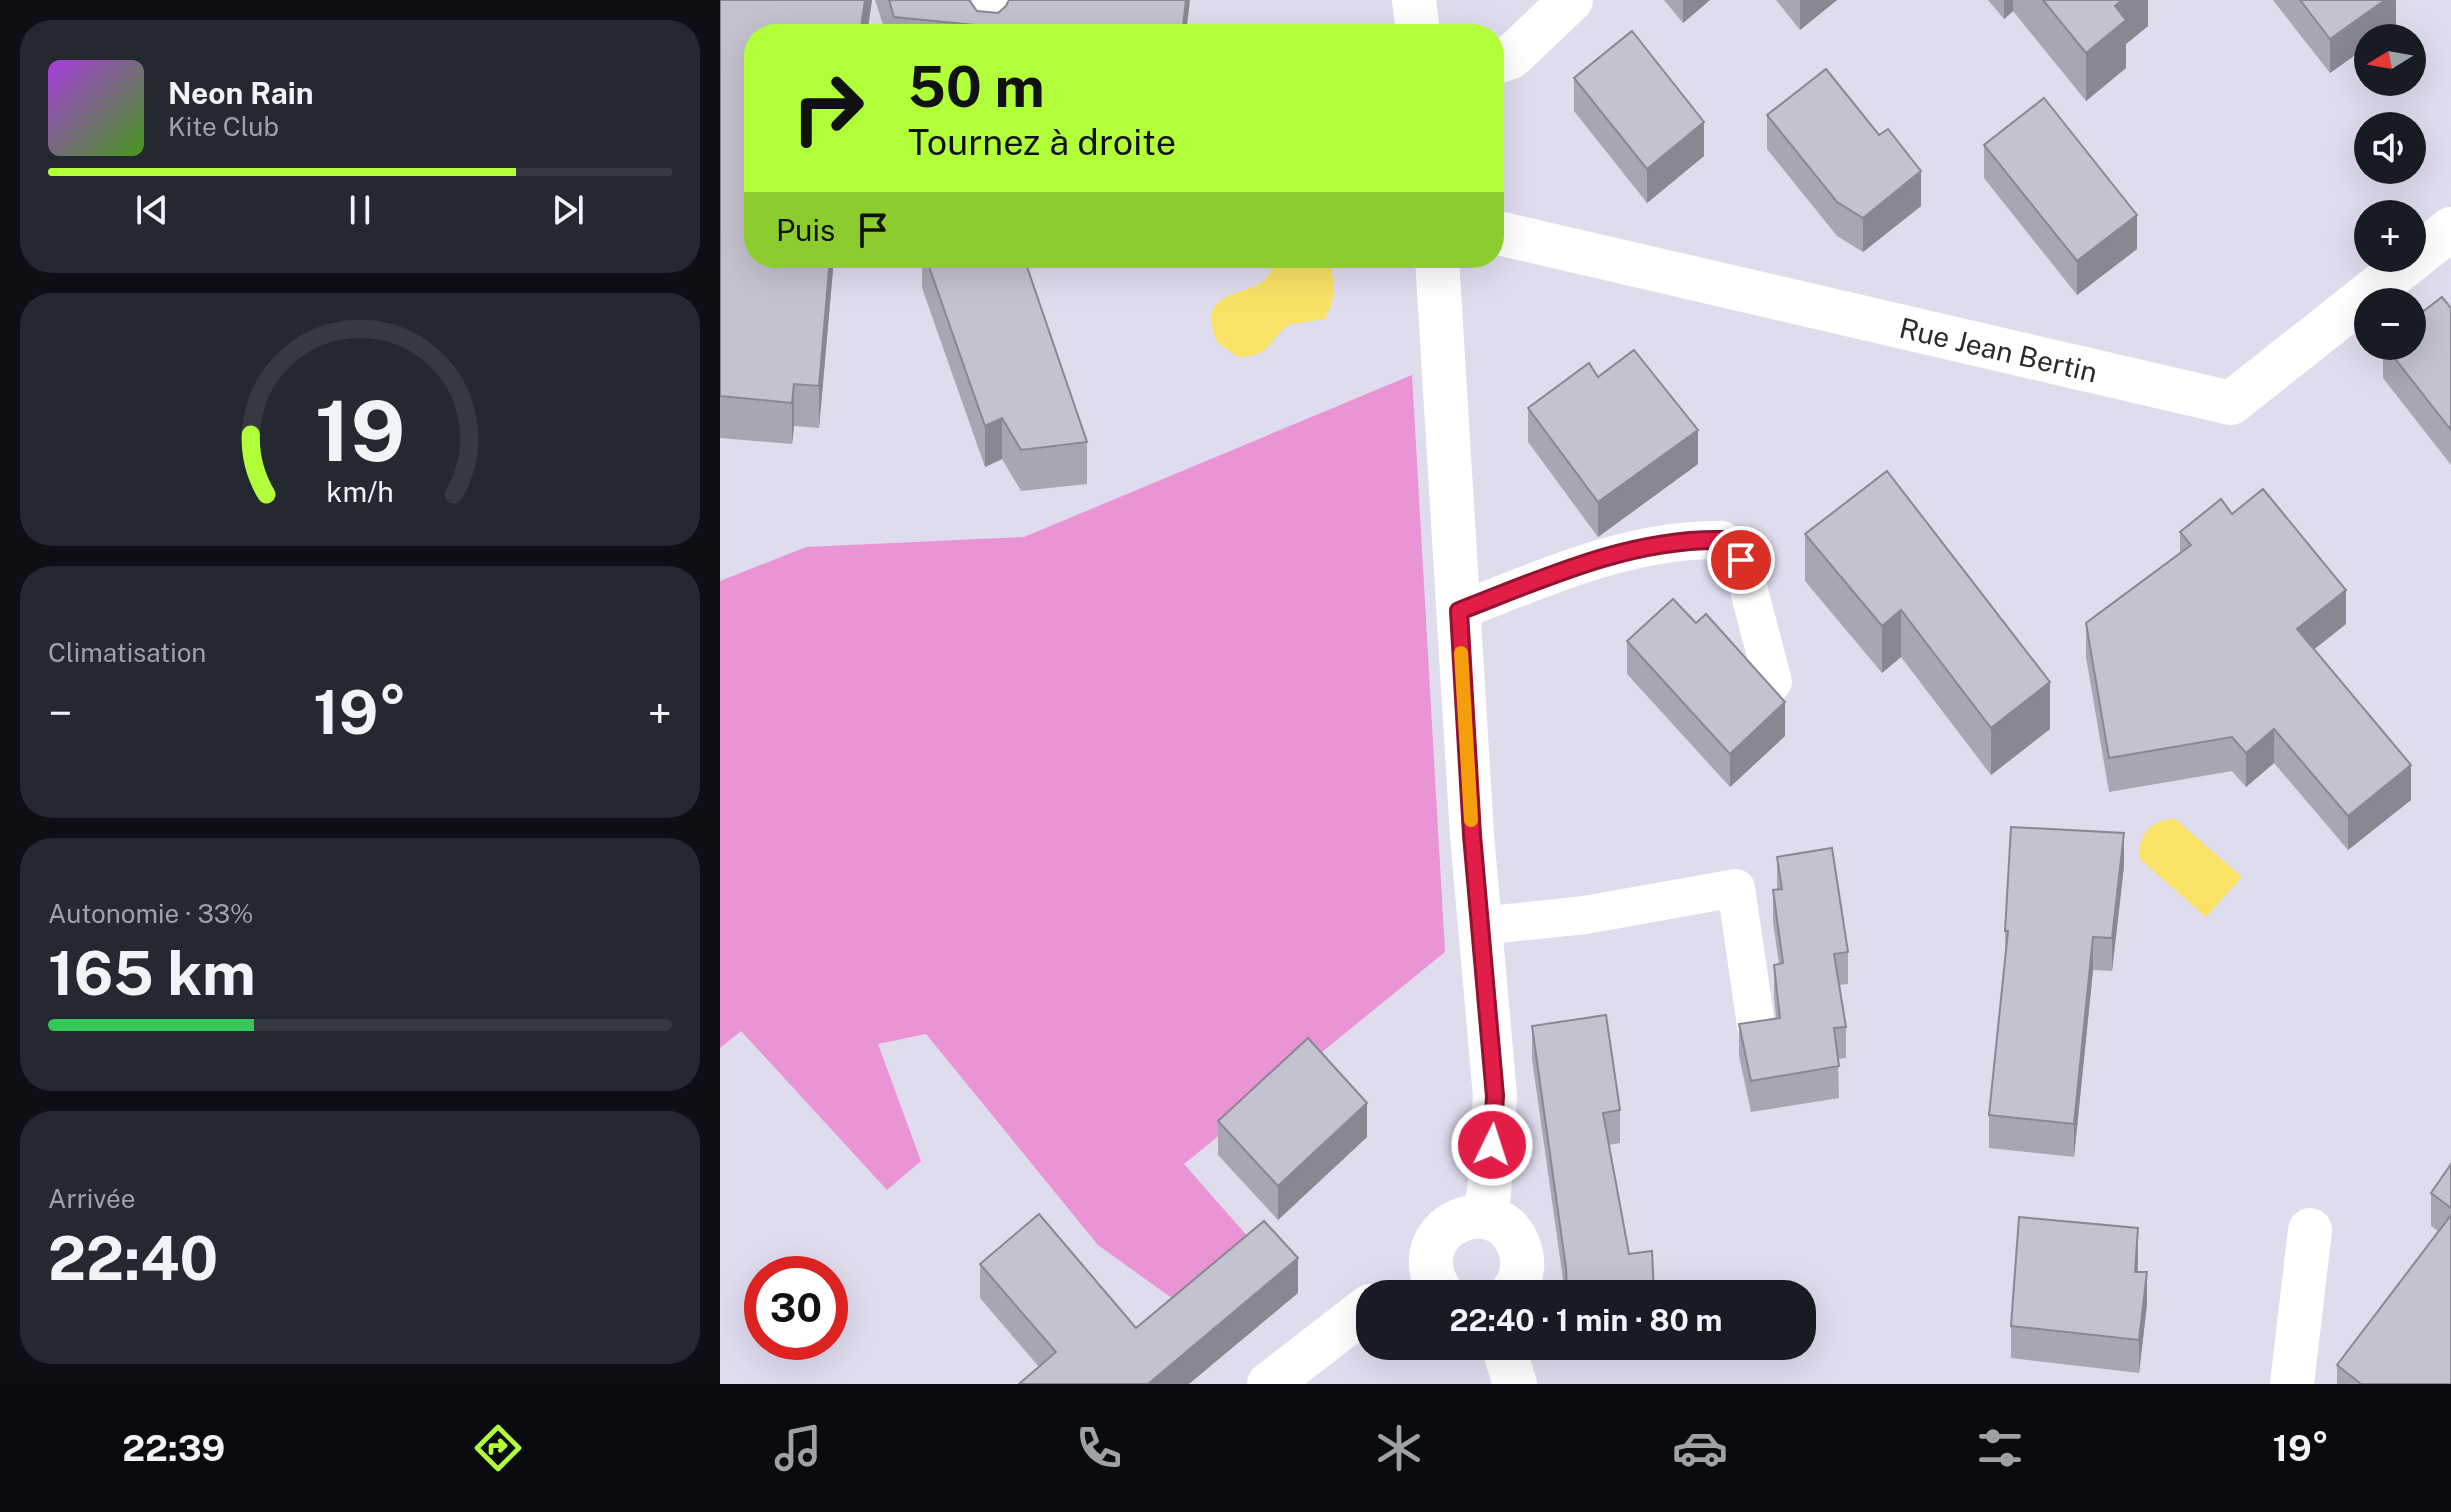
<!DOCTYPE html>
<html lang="fr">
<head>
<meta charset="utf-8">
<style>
  :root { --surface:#171b24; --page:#242831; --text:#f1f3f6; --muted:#9ea1a6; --line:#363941; --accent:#b1ff39 }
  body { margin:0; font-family:"Public Sans",sans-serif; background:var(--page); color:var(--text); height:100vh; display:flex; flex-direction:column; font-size:30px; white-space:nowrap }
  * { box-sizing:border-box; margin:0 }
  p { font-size:26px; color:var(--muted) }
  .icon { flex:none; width:44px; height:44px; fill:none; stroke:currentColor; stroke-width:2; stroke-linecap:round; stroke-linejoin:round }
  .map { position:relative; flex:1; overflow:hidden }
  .sheet { display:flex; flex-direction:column; gap:20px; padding:20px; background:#0d0f14; width:720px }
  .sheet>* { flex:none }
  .hud { position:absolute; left:24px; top:24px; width:760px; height:244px; border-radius:32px; box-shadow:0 8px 32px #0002; background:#b1ff39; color:#111; overflow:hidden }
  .needle { width:52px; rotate:259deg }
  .controls { position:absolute; left:1634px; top:24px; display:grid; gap:16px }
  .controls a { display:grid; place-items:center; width:72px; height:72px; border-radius:50%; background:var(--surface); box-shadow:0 8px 32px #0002; font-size:40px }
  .speed { position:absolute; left:24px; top:1256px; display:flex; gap:16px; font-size:40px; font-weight:700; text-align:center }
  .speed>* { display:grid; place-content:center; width:104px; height:104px; border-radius:50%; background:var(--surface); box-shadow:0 8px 32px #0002; line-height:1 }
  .speed .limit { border:12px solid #d22; background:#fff; color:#111 }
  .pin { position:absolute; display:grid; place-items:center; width:68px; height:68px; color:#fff; margin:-34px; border:4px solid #fff; border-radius:50%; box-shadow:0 2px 8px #0007 }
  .me { position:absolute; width:88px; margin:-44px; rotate:4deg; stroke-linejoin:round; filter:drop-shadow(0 0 6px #0008) }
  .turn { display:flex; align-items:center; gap:28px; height:168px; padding:0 32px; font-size:36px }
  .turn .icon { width:104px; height:104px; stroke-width:2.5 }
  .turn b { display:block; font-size:56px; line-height:68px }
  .then { display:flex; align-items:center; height:76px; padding:0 32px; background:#0003; gap:16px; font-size:30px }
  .big { font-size:60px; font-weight:700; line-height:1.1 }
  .sheet .card { flex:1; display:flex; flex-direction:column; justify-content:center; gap:12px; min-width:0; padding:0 28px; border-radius:32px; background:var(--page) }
  .sheet .dial { align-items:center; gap:0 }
  .dial svg { height:208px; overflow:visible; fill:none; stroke:var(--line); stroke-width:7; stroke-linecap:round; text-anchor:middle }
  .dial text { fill:var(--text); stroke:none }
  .song { display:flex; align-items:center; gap:24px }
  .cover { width:96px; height:96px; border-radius:12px; background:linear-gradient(135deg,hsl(280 70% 55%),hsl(100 70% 35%)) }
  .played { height:8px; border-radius:4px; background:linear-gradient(90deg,var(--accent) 75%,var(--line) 75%) }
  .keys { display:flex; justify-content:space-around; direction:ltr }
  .heat { display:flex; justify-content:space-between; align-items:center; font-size:44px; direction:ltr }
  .charge { height:12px; border-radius:6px; background:linear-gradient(90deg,#34c759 33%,var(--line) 0) }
  .trip { position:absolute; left:636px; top:1280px; width:460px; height:80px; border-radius:32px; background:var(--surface); box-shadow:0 8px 32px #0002; font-weight:700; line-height:80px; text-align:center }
  .tab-bar { display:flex; height:128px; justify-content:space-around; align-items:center; background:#090b0e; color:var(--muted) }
  .tab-bar .icon { width:56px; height:56px }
  .tab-bar .active { color:var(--accent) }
  .tab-bar b { font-size:36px; color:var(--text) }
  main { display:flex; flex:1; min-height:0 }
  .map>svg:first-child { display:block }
  .green { fill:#ea94d5 }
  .water { fill:#f9e266 }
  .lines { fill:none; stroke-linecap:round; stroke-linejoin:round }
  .lane { stroke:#fff; stroke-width:38 }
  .street { stroke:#fff; stroke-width:44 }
  .wall { fill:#a9a6b3 }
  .shaded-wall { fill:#898792 }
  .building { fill:#c4c1d0; stroke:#898792; stroke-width:2 }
  .route-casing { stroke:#92132f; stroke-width:20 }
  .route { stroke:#e11d48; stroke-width:14 }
  .slow { stroke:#f59e0b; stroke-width:14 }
  .labels { text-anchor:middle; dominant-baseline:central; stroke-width:8; stroke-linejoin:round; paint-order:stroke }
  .street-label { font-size:28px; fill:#2b2b2b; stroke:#fff }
</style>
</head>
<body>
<main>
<section class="sheet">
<div class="card">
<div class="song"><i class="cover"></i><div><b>Neon Rain</b><p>Kite Club</p></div></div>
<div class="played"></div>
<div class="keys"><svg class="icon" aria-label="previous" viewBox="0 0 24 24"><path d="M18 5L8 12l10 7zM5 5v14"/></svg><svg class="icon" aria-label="pause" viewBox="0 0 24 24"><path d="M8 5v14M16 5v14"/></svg><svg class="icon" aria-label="next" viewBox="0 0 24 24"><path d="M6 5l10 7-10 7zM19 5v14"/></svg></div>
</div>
<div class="card dial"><svg viewBox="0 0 100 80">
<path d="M14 69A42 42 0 1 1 86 69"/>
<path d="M14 69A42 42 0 0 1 8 46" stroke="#b1ff39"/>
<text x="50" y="56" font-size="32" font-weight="700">19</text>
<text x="50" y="72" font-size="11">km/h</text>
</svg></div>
<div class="card"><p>Climatisation</p>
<div class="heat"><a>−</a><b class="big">19°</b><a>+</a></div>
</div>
<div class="card"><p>Autonomie · 33%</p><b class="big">165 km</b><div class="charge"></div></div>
<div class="card"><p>Arrivée</p><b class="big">22:40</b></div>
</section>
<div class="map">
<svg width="1731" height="1384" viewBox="0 0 1731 1384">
  <rect width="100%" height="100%" fill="#dfdcee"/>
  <polygon class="green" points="692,375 725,952 464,1164 544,1255 474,1314 378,1245 206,1034 158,1044 201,1161 167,1190 21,1031 0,1048 0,581 86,547 304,537"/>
  <g class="water">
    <path d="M551,258H606C617,281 617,297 605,319L568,325C547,342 551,356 518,357L498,343C466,275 560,306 551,258Z"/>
    <path d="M1455,819L1522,877L1486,917L1420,859C1417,835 1431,820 1455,819Z"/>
  </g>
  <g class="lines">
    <g class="lane">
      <polyline points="269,34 272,0"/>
      <path d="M739,611C822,579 910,538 1002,540L1021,560L1053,682"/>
      <polyline points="760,926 865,915 1016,888 1036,1025"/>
    </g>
    <g class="street">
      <polyline points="694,0 698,34"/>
      <polyline points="774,63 791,57 851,0"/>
      <path id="s1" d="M774,232L1511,403L1731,229"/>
      <polyline points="717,258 752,835 775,1096 769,1194 762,1216"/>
      <path d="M722,1294C677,1227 782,1181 801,1253C805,1269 800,1282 791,1294"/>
      <polyline points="783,1346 795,1384"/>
      <polyline points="549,1384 650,1306"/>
      <polyline points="1572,1384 1590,1230"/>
    </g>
  </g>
  <g class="wall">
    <polygon points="0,0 152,0 147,34 34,34 34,258 114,258 99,428 74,426 72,444 0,438"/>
    <polygon points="155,0 250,0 250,2 257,11 466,34 166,34"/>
    <polygon points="944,0 990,0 963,23"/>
    <polygon points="1056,0 1117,0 1080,30"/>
    <polygon points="1268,0 1428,0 1428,26 1406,44 1406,68 1366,101 1293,11 1284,19"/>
    <polygon points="1553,0 1676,0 1676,26 1610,73"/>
    <polygon points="854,78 984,156 927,203 854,111"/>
    <polygon points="1047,115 1159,135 1201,206 1143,252 1117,236 1047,149"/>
    <polygon points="1264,145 1417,249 1357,295 1264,178"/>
    <polygon points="202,258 304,258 367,442 367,484 301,491 282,459 265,467 202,288"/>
    <polygon points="1731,308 1731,465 1663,378 1663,346 1692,346"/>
    <polygon points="878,377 978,464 878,537 808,442 808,408"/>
    <polygon points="1512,514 1626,624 1594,649 1691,800 1628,850 1554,763 1526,787 1512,771 1389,792 1366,657 1366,623 1460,553 1460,532"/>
    <polygon points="1085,534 1330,729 1271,775 1181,657 1162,673 1085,581"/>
    <polygon points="907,641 1065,736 1010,787 907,674"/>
    <polygon points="1057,857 1128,952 1128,984 1119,985 1126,1027 1126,1058 1118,1059 1119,1098 1031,1112 1019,1056 1019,1024 1056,1018 1054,996 1054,965 1059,964 1053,922 1053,890 1057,890"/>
    <polygon points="1404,866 1392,971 1373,970 1354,1157 1269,1148 1269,1115 1285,964 1285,931"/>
    <polygon points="812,1026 900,1110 900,1143 889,1145 909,1254 934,1294 845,1294 812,1059"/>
    <polygon points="498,1121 647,1137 558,1220 498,1155"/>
    <polygon points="1731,1164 1731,1384 1617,1384 1617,1365 1719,1232 1711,1226 1711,1193"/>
    <polygon points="1418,1260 1418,1272 1427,1304 1419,1373 1291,1358 1291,1326"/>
    <polygon points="260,1264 416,1328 578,1293 319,1367 260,1298"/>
    <polygon points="848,1346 935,1346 935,1354 848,1358"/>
  </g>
  <g class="shaded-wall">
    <polygon points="145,0 152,0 147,34 140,34"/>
    <polygon points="466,0 470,0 466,34 462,34"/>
    <polygon points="963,0 990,0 963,23"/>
    <polygon points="1080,0 1117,0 1080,30"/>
    <polygon points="1284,0 1293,0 1293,11 1284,19"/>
    <polygon points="1402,0 1428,0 1428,26 1406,44 1406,68 1366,101 1366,53 1395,6"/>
    <polygon points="1665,0 1676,0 1676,26 1659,38 1648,38 1648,46 1610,73 1610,39"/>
    <polygon points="984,122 984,156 927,203 927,169"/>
    <polygon points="1201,171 1201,206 1143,252 1143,218"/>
    <polygon points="1417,215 1417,249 1357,295 1357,261"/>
    <polygon points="110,258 114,258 99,428 99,386"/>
    <polygon points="409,258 431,258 409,265"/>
    <polygon points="74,384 74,426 72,444 72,403"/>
    <polygon points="282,418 282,459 265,467 265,426"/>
    <polygon points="978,430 978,464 878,537 878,502"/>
    <polygon points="1626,590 1626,624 1577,663 1577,629"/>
    <polygon points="1181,610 1181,657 1162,673 1162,626"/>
    <polygon points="1330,682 1330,729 1271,775 1271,728"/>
    <polygon points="1065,702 1065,736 1010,787 1010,754"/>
    <polygon points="1554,729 1554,763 1526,787 1526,753"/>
    <polygon points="1691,765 1691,800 1628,850 1628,816"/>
    <polygon points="1404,833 1404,866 1392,971 1392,938"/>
    <polygon points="1373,937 1373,970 1354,1157 1354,1124"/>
    <polygon points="647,1103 647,1137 558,1220 558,1186"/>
    <polygon points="1418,1228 1418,1260 1415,1304 1415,1272"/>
    <polygon points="578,1258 578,1293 469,1384 428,1384"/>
    <polygon points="1427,1272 1427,1304 1419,1373 1419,1340"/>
  </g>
  <g class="building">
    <polygon points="0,0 145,0 140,34 34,34 34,258 110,258 99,386 74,384 72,403 0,396"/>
    <polygon points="169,0 249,0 257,11 278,13 286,6 289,0 466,0 462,34 437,34 420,32 420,34 325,34 326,32 174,17"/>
    <polygon points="1323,0 1402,0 1395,6 1406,20 1366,53"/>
    <polygon points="1580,0 1665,0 1610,39"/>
    <polygon points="912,31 984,122 927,169 854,78"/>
    <polygon points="1106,69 1159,135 1168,129 1201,171 1143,218 1117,202 1047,115"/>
    <polygon points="1324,98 1417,215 1357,261 1264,145"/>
    <polygon points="206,258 304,258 367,442 301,450 282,418 265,426"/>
    <polygon points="1722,297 1731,308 1731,430 1665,346 1692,346 1692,320"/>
    <polygon points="914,350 978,430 878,502 808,408 869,363 878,377"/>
    <polygon points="1167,471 1330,682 1271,728 1181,610 1162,626 1085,534"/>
    <polygon points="1543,489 1626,590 1577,629 1691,765 1628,816 1554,729 1526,753 1512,737 1389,758 1366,623 1471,545 1460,532 1501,499 1512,514"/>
    <polygon points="953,599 976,623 986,614 1065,702 1010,754 907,641"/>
    <polygon points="1291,827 1404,833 1392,938 1373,937 1354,1124 1269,1115 1288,931 1285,931"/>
    <polygon points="1112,848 1128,952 1114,954 1126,1027 1114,1028 1119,1066 1031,1081 1019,1024 1060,1018 1054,965 1063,963 1053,890 1062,889 1057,857"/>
    <polygon points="886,1015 900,1110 883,1113 909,1254 932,1251 934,1294 847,1294 846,1268 812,1026"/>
    <polygon points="588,1038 647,1103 558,1186 498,1121"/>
    <polygon points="1731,1164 1731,1208 1711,1193"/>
    <polygon points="319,1214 416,1328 544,1221 578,1258 428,1384 299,1384 336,1352 260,1264"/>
    <polygon points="1731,1215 1731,1384 1641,1384 1617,1365"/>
    <polygon points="1299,1217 1418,1228 1415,1272 1427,1272 1419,1340 1291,1326"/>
  </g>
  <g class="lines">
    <defs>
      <path id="route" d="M772,1145L775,1096L752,835L739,611C822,579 910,538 1002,540L1021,560"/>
    </defs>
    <use href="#route" class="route-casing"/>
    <use href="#route" class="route"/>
    <polyline class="slow" points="741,653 751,820"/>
  </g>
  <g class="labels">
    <g class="street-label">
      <text stroke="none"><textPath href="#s1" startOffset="518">Rue Jean Bertin</textPath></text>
    </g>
  </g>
</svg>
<div class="controls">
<a><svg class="needle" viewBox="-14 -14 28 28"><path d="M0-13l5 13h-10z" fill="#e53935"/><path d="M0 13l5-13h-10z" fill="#9ea1a6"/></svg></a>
<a><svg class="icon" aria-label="sound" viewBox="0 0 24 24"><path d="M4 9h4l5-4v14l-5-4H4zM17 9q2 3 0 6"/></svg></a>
<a>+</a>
<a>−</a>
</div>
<div class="speed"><div class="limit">30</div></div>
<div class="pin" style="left:1021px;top:560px;background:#d93025"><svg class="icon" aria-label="arrive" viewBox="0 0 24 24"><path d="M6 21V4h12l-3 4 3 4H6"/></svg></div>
<svg class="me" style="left:772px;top:1145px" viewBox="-20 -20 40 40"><circle r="17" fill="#e11d48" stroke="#fff" stroke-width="3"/><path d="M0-11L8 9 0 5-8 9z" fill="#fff"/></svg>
<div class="trip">22:40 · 1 min · 80 m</div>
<div class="hud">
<div class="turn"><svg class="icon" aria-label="right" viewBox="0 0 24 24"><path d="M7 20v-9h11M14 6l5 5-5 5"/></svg><div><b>50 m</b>Tournez à droite</div></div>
<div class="then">Puis<svg class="icon" aria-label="arrive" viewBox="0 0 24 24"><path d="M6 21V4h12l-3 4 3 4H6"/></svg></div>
</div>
</div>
</main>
<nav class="tab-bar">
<b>22:39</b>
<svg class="icon active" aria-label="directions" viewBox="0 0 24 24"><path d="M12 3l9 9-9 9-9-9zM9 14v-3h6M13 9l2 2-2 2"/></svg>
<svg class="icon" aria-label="music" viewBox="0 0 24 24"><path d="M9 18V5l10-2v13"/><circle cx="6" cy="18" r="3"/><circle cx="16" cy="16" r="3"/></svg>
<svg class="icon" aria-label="phone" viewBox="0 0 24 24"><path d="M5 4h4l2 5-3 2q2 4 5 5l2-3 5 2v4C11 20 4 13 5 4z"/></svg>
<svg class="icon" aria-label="climate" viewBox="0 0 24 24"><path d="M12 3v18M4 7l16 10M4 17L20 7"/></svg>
<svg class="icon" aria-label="car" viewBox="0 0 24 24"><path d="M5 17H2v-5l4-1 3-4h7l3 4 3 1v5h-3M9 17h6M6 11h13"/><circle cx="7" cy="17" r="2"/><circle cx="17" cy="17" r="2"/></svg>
<svg class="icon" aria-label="filters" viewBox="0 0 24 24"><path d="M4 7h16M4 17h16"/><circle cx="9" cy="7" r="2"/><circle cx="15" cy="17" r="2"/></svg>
<b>19°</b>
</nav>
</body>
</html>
